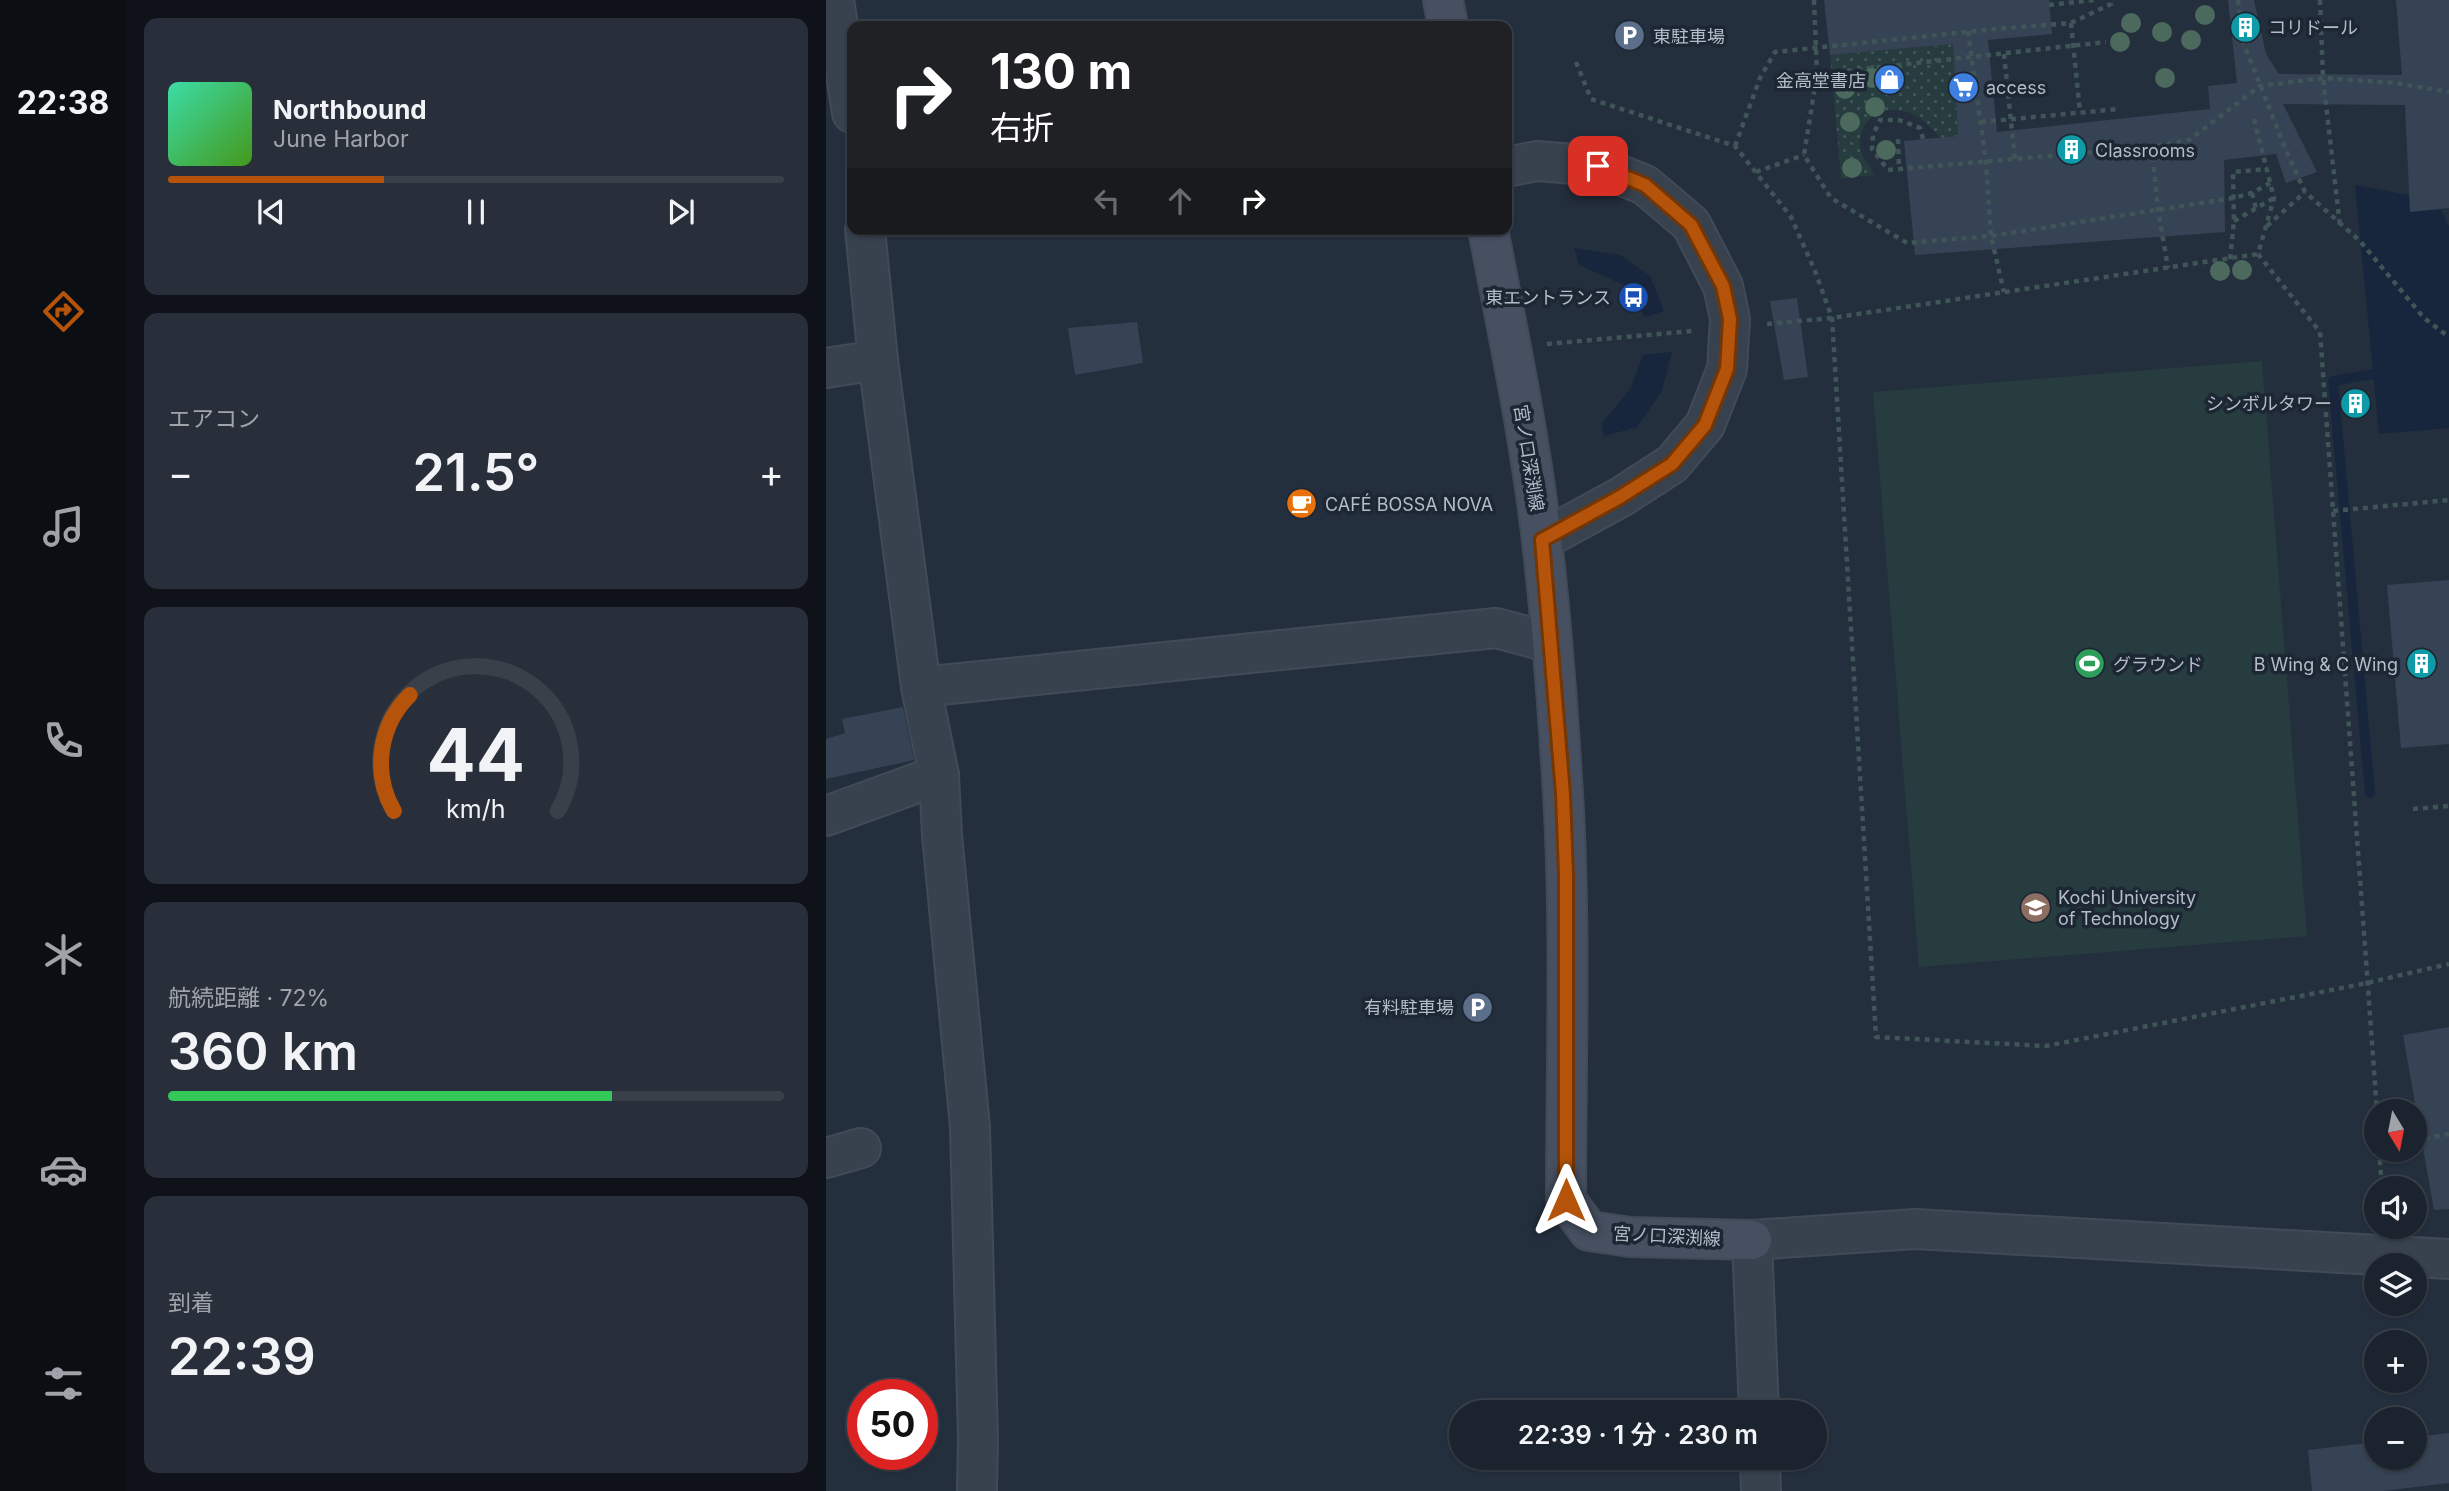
<!DOCTYPE html>
<html lang="ja">
<head>
<meta charset="utf-8">
<style>
  :root { --surface:#1b232e; --page:#282f3a; --text:#f1f3f6; --muted:#a0a4aa; --line:#39404a; --accent:#b45309 }
  body { margin:0; font-family:Inter,"Noto Sans JP",sans-serif; background:var(--page); color:var(--text); height:100vh; display:flex; flex-direction:column; font-size:26px; white-space:nowrap }
  * { box-sizing:border-box; margin:0 }
  p { font-size:23px; color:var(--muted) }
  .icon { flex:none; width:38px; height:38px; fill:none; stroke:currentColor; stroke-width:2; stroke-linecap:round; stroke-linejoin:round }
  .map { position:relative; flex:1; overflow:hidden }
  .panel { display:flex; flex-direction:column; gap:18px; padding:18px; background:#0f1319; width:700px }
  .panel>* { flex:none }
  .top-card { position:absolute; left:21px; top:21px; width:665px; height:214px; border-radius:14px; box-shadow:0 2px 5px #0004,0 0 0 2px var(--line); background:#202124; color:#fff; overflow:hidden }
  .needle { width:46px; rotate:170deg }
  .controls { position:absolute; left:1538px; top:1099px; display:grid; gap:14px }
  .controls a { display:grid; place-items:center; width:63px; height:63px; border-radius:50%; background:var(--surface); box-shadow:0 2px 5px #0004,0 0 0 2px var(--line); font-size:35px }
  .speed { position:absolute; left:21px; top:1379px; display:flex; gap:14px; font-size:35px; font-weight:700; text-align:center }
  .speed>* { display:grid; place-content:center; width:91px; height:91px; border-radius:50%; background:var(--surface); box-shadow:0 2px 5px #0004,0 0 0 2px var(--line); line-height:1 }
  .speed .limit { border:10px solid #d22; background:#fff; color:#111 }
  .pin { position:absolute; display:grid; place-items:center; width:60px; height:60px; color:#fff; margin:-30px; border-radius:14px; box-shadow:0 4px 10px #0006 }
  .me { position:absolute; width:77px; margin:-38px; rotate:0deg; stroke-linejoin:round; filter:drop-shadow(0 0 5px #0008) }
  .turn { display:flex; align-items:center; gap:24px; height:147px; padding:0 28px; font-size:32px }
  .turn .icon { width:91px; height:91px; stroke-width:2.5 }
  .turn b { display:block; font-size:49px; line-height:60px }
  .lanes { display:flex; align-items:center; height:66px; padding:0 28px; background:#0003; justify-content:center; gap:35px; direction:ltr }
  .lanes .off { opacity:.35 }
  .big { font-size:52px; font-weight:600; line-height:1.1 }
  .panel .widget { flex:1; display:flex; flex-direction:column; justify-content:center; gap:10px; min-width:0; padding:0 24px; border-radius:14px; background:var(--page) }
  .panel .dial { align-items:center; gap:0 }
  .dial svg { height:182px; overflow:visible; fill:none; stroke:var(--line); stroke-width:7; stroke-linecap:round; text-anchor:middle }
  .dial text { fill:var(--text); stroke:none }
  .song { display:flex; align-items:center; gap:21px }
  .cover { width:84px; height:84px; border-radius:10px; background:linear-gradient(135deg,hsl(160 70% 55%),hsl(100 70% 35%)) }
  .played { height:7px; border-radius:4px; background:linear-gradient(90deg,var(--accent) 35%,var(--line) 35%) }
  .keys { display:flex; justify-content:space-around; direction:ltr }
  .heat { display:flex; justify-content:space-between; align-items:center; font-size:38px; direction:ltr }
  .charge { height:10px; border-radius:5px; background:linear-gradient(90deg,#34c759 72%,var(--line) 0) }
  .trip { position:absolute; left:623px; top:1400px; width:378px; height:70px; border-radius:35px; background:var(--surface); box-shadow:0 2px 5px #0004,0 0 0 2px var(--line); font-weight:600; line-height:70px; text-align:center }
  main { display:flex; flex:1; min-height:0 }
  .tab-bar { display:flex; flex-direction:column; width:126px; justify-content:space-around; align-items:center; background:#0b0e12; color:var(--muted) }
  .tab-bar .icon { width:49px; height:49px }
  .tab-bar .selected { color:var(--accent) }
  .tab-bar b { font-size:32px; color:var(--text) }
  .map>svg:first-child { display:block }
  .grass { fill:url(#grass-dots) }
  .pitch { fill:#263c3f }
  .water { fill:#17263c }
  .lines { fill:none; stroke-linecap:round; stroke-linejoin:round }
  .stream { stroke:#17263c; stroke-width:10 }
  .building { fill:#364354 }
  .street-casing { stroke:#414a57; stroke-width:42 }
  .secondary-casing { stroke:#414a57; stroke-width:42 }
  .path { stroke:#3f5557; stroke-width:4.5; stroke-dasharray:5 5; stroke-linecap:butt }
  .street { stroke:#38414e; stroke-width:38 }
  .secondary { stroke:#465061; stroke-width:38 }
  .tree { fill:#4b6a5d }
  .route-casing { stroke:#753606; stroke-width:18 }
  .route { stroke:#b45309; stroke-width:12 }
  .labels { text-anchor:middle; dominant-baseline:central; stroke-width:7; stroke-linejoin:round; paint-order:stroke }
  .poi-label { font-size:18px; fill:#b4bcc9; stroke:#1d2633; text-anchor:start }
  .street-label { font-size:18px; fill:#b4bcc9; stroke:#1d2633 }
</style>
</head>
<body>
<main>
<nav class="tab-bar">
<b>22:38</b>
<svg class="icon selected" aria-label="directions" viewBox="0 0 24 24"><path d="M12 3l9 9-9 9-9-9zM9 14v-3h6M13 9l2 2-2 2"/></svg>
<svg class="icon" aria-label="music" viewBox="0 0 24 24"><path d="M9 18V5l10-2v13"/><circle cx="6" cy="18" r="3"/><circle cx="16" cy="16" r="3"/></svg>
<svg class="icon" aria-label="phone" viewBox="0 0 24 24"><path d="M5 4h4l2 5-3 2q2 4 5 5l2-3 5 2v4C11 20 4 13 5 4z"/></svg>
<svg class="icon" aria-label="climate" viewBox="0 0 24 24"><path d="M12 3v18M4 7l16 10M4 17L20 7"/></svg>
<svg class="icon" aria-label="car" viewBox="0 0 24 24"><path d="M5 17H2v-5l4-1 3-4h7l3 4 3 1v5h-3M9 17h6M6 11h13"/><circle cx="7" cy="17" r="2"/><circle cx="17" cy="17" r="2"/></svg>
<svg class="icon" aria-label="filters" viewBox="0 0 24 24"><path d="M4 7h16M4 17h16"/><circle cx="9" cy="7" r="2"/><circle cx="15" cy="17" r="2"/></svg>
</nav>
<section class="panel">
<div class="widget">
<div class="song"><i class="cover"></i><div><b>Northbound</b><p>June Harbor</p></div></div>
<div class="played"></div>
<div class="keys"><svg class="icon" aria-label="previous" viewBox="0 0 24 24"><path d="M18 5L8 12l10 7zM5 5v14"/></svg><svg class="icon" aria-label="pause" viewBox="0 0 24 24"><path d="M8 5v14M16 5v14"/></svg><svg class="icon" aria-label="next" viewBox="0 0 24 24"><path d="M6 5l10 7-10 7zM19 5v14"/></svg></div>
</div>
<div class="widget"><p>エアコン</p>
<div class="heat"><a>−</a><b class="big">21.5°</b><a>+</a></div>
</div>
<div class="widget dial"><svg viewBox="0 0 100 80">
<path d="M14 69A42 42 0 1 1 86 69"/>
<path d="M14 69A42 42 0 0 1 21 18" stroke="#b45309"/>
<text x="50" y="56" font-size="32" font-weight="700">44</text>
<text x="50" y="72" font-size="11">km/h</text>
</svg></div>
<div class="widget"><p>航続距離 · 72%</p><b class="big">360 km</b><div class="charge"></div></div>
<div class="widget"><p>到着</p><b class="big">22:39</b></div>
</section>
<div class="map">
<svg width="1623" height="1491" viewBox="0 0 1623 1491">
  <defs>
    <pattern id="grass-dots" width="8" height="8" patternUnits="userSpaceOnUse" patternTransform="scale(1.75)"><rect width="8" height="8" fill="#263c3f"/><path d="M2 2h.1M6 6h.1" fill="none" stroke="#435659" stroke-width="1.8" stroke-linecap="round"/></pattern>
  </defs>
  <rect width="100%" height="100%" fill="#242f3e"/>
  <path class="grass" d="M1127,44L1132,136L1115,138C1108,131 1099,121 1091,116C1065,101 1031,115 1034,147C1035,156 1044,167 1049,175L1015,178L1004,55Z"/>
  <polygon class="pitch" points="1436,361 1481,936 1093,967 1047,392"/>
  <g class="water">
    <polygon points="1529,185 1583,195 1585,211 1615,209 1623,227 1623,428 1553,434"/>
    <polygon points="748,248 794,255 824,276 838,311 819,317 800,286 753,265"/>
    <polygon points="846,352 836,391 811,427 778,436 776,423 804,389 817,355"/>
  </g>
  <g class="lines">
    <polyline class="stream" points="1544,793 1507,381 1547,374"/>
  </g>
  <g class="building">
    <polygon points="998,0 1223,0 1226,34 1162,40 1171,132 1384,109 1382,86 1411,83 1402,0 1428,0 1440,54 1453,74 1576,75 1570,0 1623,0 1623,208 1584,212 1579,105 1457,104 1491,172 1460,183 1450,154 1398,160 1399,232 1089,255 1078,141 1132,136 1127,44 1004,55"/>
    <polygon points="971,298 982,377 958,380 944,301"/>
    <polygon points="311,322 317,363 249,375 242,328"/>
    <polygon points="1623,580 1623,744 1575,748 1561,585"/>
    <polygon points="77,707 88,760 0,779 0,739 19,733 16,719"/>
    <polygon points="1623,1027 1623,1209 1608,1210 1577,1035"/>
    <polygon points="1623,1433 1623,1483 1557,1491 1486,1491 1482,1450 1550,1442 1550,1458 1589,1458 1589,1437"/>
  </g>
  <g class="lines">
    <defs>
      <g id="street">
        <polyline points="8,0 26,113"/>
        <polyline points="681,167 711,161 772,166 819,185 865,224 897,286 904,319 901,369 879,425 846,464 795,497 716,540"/>
        <polyline points="39,229 52,360 95,687 113,775 116,835 144,1127 152,1439 151,1491"/>
        <polyline points="0,368 52,360"/>
        <polyline points="95,687 670,628 726,643"/>
        <polyline points="0,816 113,775"/>
        <polyline points="0,1158 35,1148"/>
        <polyline points="933,1412 926,1240 1089,1229 1623,1259"/>
        <polyline points="934,1458 935,1491"/>
      </g>
      <g id="secondary">
        <polyline points="617,0 622,26"/>
        <path d="M662,229C682,333 704,437 716,541C726,625 732,710 737,794C745,929 740,1065 740,1200L763,1231L804,1237L926,1240"/>
      </g>
    </defs>
    <use href="#street" class="street-casing"/>
    <use href="#secondary" class="secondary-casing"/>
    <g class="path">
      <polyline points="988,0 991,74 978,155 1005,198 1081,243 1165,236 1407,198 1426,193 1444,183"/>
      <polyline points="1412,0 1418,44 1459,148 1479,192 1534,241 1598,318 1623,337"/>
      <polyline points="1494,0 1497,78 1514,226"/>
      <polyline points="1223,5 1268,0"/>
      <polyline points="1245,23 1254,112"/>
      <polyline points="1142,31 1160,162 1165,236 1178,292"/>
      <polyline points="1178,54 1189,160"/>
      <polyline points="750,62 765,99 909,146 965,217 989,271 1006,318 1050,1037 1220,1046 1541,983 1623,964"/>
      <polyline points="991,74 1280,42"/>
      <polyline points="1428,119 1448,198 1432,254"/>
      <polyline points="1155,122 1293,109"/>
      <polyline points="1072,139 1073,169"/>
      <polyline points="1097,139 1094,128 1073,120 1054,120 1047,135 1046,149 1062,170 1326,147 1363,140 1434,86 1497,78 1569,83 1623,92"/>
      <polyline points="909,146 934,78 949,52 1169,29 1245,23 1285,4 1286,0"/>
      <polyline points="1326,147 1332,210 1342,268"/>
      <polyline points="930,172 978,155"/>
      <polyline points="1426,193 1430,209"/>
      <polyline points="1408,221 1448,198"/>
      <polyline points="1441,226 1479,192"/>
      <polyline points="1432,254 1494,332 1551,1111"/>
      <polyline points="1404,259 1408,221 1407,172 1441,169"/>
      <polyline points="941,324 1006,318 1432,254"/>
      <polyline points="721,344 866,331"/>
      <polyline points="1507,511 1623,500"/>
      <polyline points="1587,809 1623,806"/>
      <polyline points="1589,1140 1623,1134"/>
      <polyline points="1553,1150 1556,1188"/>
    </g>
    <use href="#street" class="street"/>
    <use href="#secondary" class="secondary"/>
  </g>
  <g class="tree">
    <circle cx="1379" cy="15" r="10"/>
    <circle cx="1305" cy="23" r="10"/>
    <circle cx="1336" cy="32" r="10"/>
    <circle cx="1365" cy="40" r="10"/>
    <circle cx="1294" cy="42" r="10"/>
    <circle cx="1046" cy="78" r="10"/>
    <circle cx="1339" cy="78" r="10"/>
    <circle cx="1019" cy="89" r="10"/>
    <circle cx="1049" cy="107" r="10"/>
    <circle cx="1024" cy="122" r="10"/>
    <circle cx="1060" cy="150" r="10"/>
    <circle cx="1026" cy="168" r="10"/>
    <circle cx="1416" cy="270" r="10"/>
    <circle cx="1394" cy="271" r="10"/>
  </g>
  <g class="lines">
    <defs>
      <polyline id="route" points="740,1200 740,875 737,794 716,540 794,497 846,464 879,425 901,369 904,319 897,286 865,225 819,185 772,166"/>
    </defs>
    <use href="#route" class="route-casing"/>
    <use href="#route" class="route"/>
  </g>
  <defs>
    <symbol id="building-disc" viewBox="-11 -11 22 22"><circle r="9.5" fill="#0f9aa8" stroke="#1d2633"/><path d="M-4-6H4V6H1V3H-1V6H-4ZM-2.5-4.3h1.7v1.8h-1.7ZM.8-4.3h1.7v1.8H.8ZM-2.5-1h1.7V.8h-1.7ZM.8-1h1.7V.8H.8Z" fill="#fff"/></symbol>
    <symbol id="parking-disc" viewBox="-11 -11 22 22"><circle r="9.5" fill="#5c6f8a" stroke="#1d2633"/><path d="M-3.5-5.5H1a3.5 3.5 0 0 1 0 7H-1V5.5H-3.5ZM-1-3.4V-.6H.8a1.4 1.4 0 0 0 0-2.8Z" fill="#fff"/></symbol>
    <symbol id="shop-disc" viewBox="-11 -11 22 22"><circle r="9.5" fill="#3f7fe0" stroke="#1d2633"/><path d="M-5-2.5h2.3a2.7 3.5 0 0 1 5.4 0H5L5.5 6h-11ZM-1.5-2.5h3a1.5 2.3 0 0 0-3 0Z" fill="#fff"/></symbol>
    <symbol id="supermarket-disc" viewBox="-11 -11 22 22"><circle r="9.5" fill="#3f7fe0" stroke="#1d2633"/><path d="M-6-5.5h2.5l.6 2H6L4.5 2H-2.5L-4.4-4H-6ZM-1.5 3.2a1.3 1.3 0 1 0 .1 0ZM3 3.2a1.3 1.3 0 1 0 .1 0Z" fill="#fff"/></symbol>
    <symbol id="bus-disc" viewBox="-11 -11 22 22"><circle r="9.5" fill="#1a4fb4" stroke="#1d2633"/><path d="M-5-6H5V4H4V6H2V4H-2V6H-4V4H-5ZM-3.5-4V0h7V-4ZM-3.5 1.2v1.5H-2V1.2ZM2 1.2v1.5H3.5V1.2Z" fill="#fff"/></symbol>
    <symbol id="cafe-disc" viewBox="-11 -11 22 22"><circle r="9.5" fill="#e8710a" stroke="#1d2633"/><path d="M-5.5-4.5H6V0H3Q3 3.5 0 3.5H-2.5Q-5.5 3.5-5.5 0ZM3-3.2v2h1.7v-2ZM-6 4.5H4V6H-6Z" fill="#fff"/></symbol>
    <symbol id="stadium-disc" viewBox="-11 -11 22 22"><circle r="9.5" fill="#2e9e5b" stroke="#1d2633"/><path d="M0-5a6.5 5 0 1 0 0 10a6.5 5 0 1 0 0-10ZM-3.5-1.8h7v3.6h-7Z" fill="#fff"/></symbol>
    <symbol id="university-disc" viewBox="-11 -11 22 22"><circle r="9.5" fill="#8d6e63" stroke="#1d2633"/><path d="M0-5L7-2L0 1L-7-2ZM-4 1L0 2.5L4 1V4Q0 6-4 4Z" fill="#fff"/></symbol>
  </defs>
  <g fill-rule="evenodd">
    <use href="#building-disc" x="1402" y="10" width="35" height="35"/>
    <use href="#parking-disc" x="786" y="18" width="35" height="35"/>
    <use href="#shop-disc" x="1046" y="62" width="35" height="35"/>
    <use href="#supermarket-disc" x="1120" y="70" width="35" height="35"/>
    <use href="#building-disc" x="1228" y="132" width="35" height="35"/>
    <use href="#bus-disc" x="790" y="280" width="35" height="35"/>
    <use href="#building-disc" x="1512" y="386" width="35" height="35"/>
    <use href="#cafe-disc" x="458" y="486" width="35" height="35"/>
    <use href="#stadium-disc" x="1246" y="646" width="35" height="35"/>
    <use href="#building-disc" x="1578" y="646" width="35" height="35"/>
    <use href="#university-disc" x="1192" y="890" width="35" height="35"/>
    <use href="#parking-disc" x="634" y="990" width="35" height="35"/>
  </g>
  <g class="labels">
    <g class="poi-label">
      <text x="1442" y="27">コリドール</text>
      <text x="827" y="36">東駐車場</text>
      <text x="1040" y="80" text-anchor="end">金高堂書店</text>
      <text x="1160" y="87">access</text>
      <text x="1269" y="150">Classrooms</text>
      <text x="785" y="297" text-anchor="end">東エントランス</text>
      <text x="1506" y="403" text-anchor="end">シンボルタワー</text>
      <text x="499" y="504">CAFÉ BOSSA NOVA</text>
      <text x="1287" y="664">グラウンド</text>
      <text x="1572" y="664" text-anchor="end">B Wing &amp; C Wing</text>
      <text x="1232" y="897">Kochi University<tspan x="1232" dy="21">of Technology</tspan></text>
      <text x="628" y="1007" text-anchor="end">有料駐車場</text>
    </g>
    <g class="street-label">
      <text transform="translate(703 458) rotate(81)">宮ノ口深渕線</text>
      <text transform="translate(841 1236) rotate(3)">宮ノ口深渕線</text>
    </g>
  </g>
</svg>
<div class="controls">
<a><svg class="needle" viewBox="-14 -14 28 28"><path d="M0-13l5 13h-10z" fill="#e53935"/><path d="M0 13l5-13h-10z" fill="#a0a4aa"/></svg></a>
<a><svg class="icon" aria-label="sound" viewBox="0 0 24 24"><path d="M4 9h4l5-4v14l-5-4H4zM17 9q2 3 0 6"/></svg></a>
<a><svg class="icon" aria-label="layers" viewBox="0 0 24 24"><path d="M12 4l9 5-9 5-9-5zM3 14l9 5 9-5"/></svg></a>
<a>+</a>
<a>−</a>
</div>
<div class="speed"><div class="limit">50</div></div>
<div class="pin" style="left:772px;top:166px;background:#d93025"><svg class="icon" aria-label="arrive" viewBox="0 0 24 24"><path d="M6 21V4h12l-3 4 3 4H6"/></svg></div>
<svg class="me" style="left:740px;top:1200px" viewBox="-20 -20 40 40"><path d="M0-17L14 15 0 8-14 15z" fill="#b45309" stroke="#fff" stroke-width="4"/></svg>
<div class="trip">22:39 · 1 分 · 230 m</div>
<div class="top-card">
<div class="turn"><svg class="icon" aria-label="right" viewBox="0 0 24 24"><path d="M7 20v-9h11M14 6l5 5-5 5"/></svg><div><b>130 m</b>右折</div></div>
<div class="lanes"><svg class="icon off" aria-label="left" viewBox="0 0 24 24"><path d="M17 20v-9H6M10 6l-5 5 5 5"/></svg><svg class="icon off" aria-label="ahead" viewBox="0 0 24 24"><path d="M12 20V5M6 11l6-6 6 6"/></svg><svg class="icon" aria-label="right" viewBox="0 0 24 24"><path d="M7 20v-9h11M14 6l5 5-5 5"/></svg></div>
</div>
</div>
</main>
</body>
</html>
